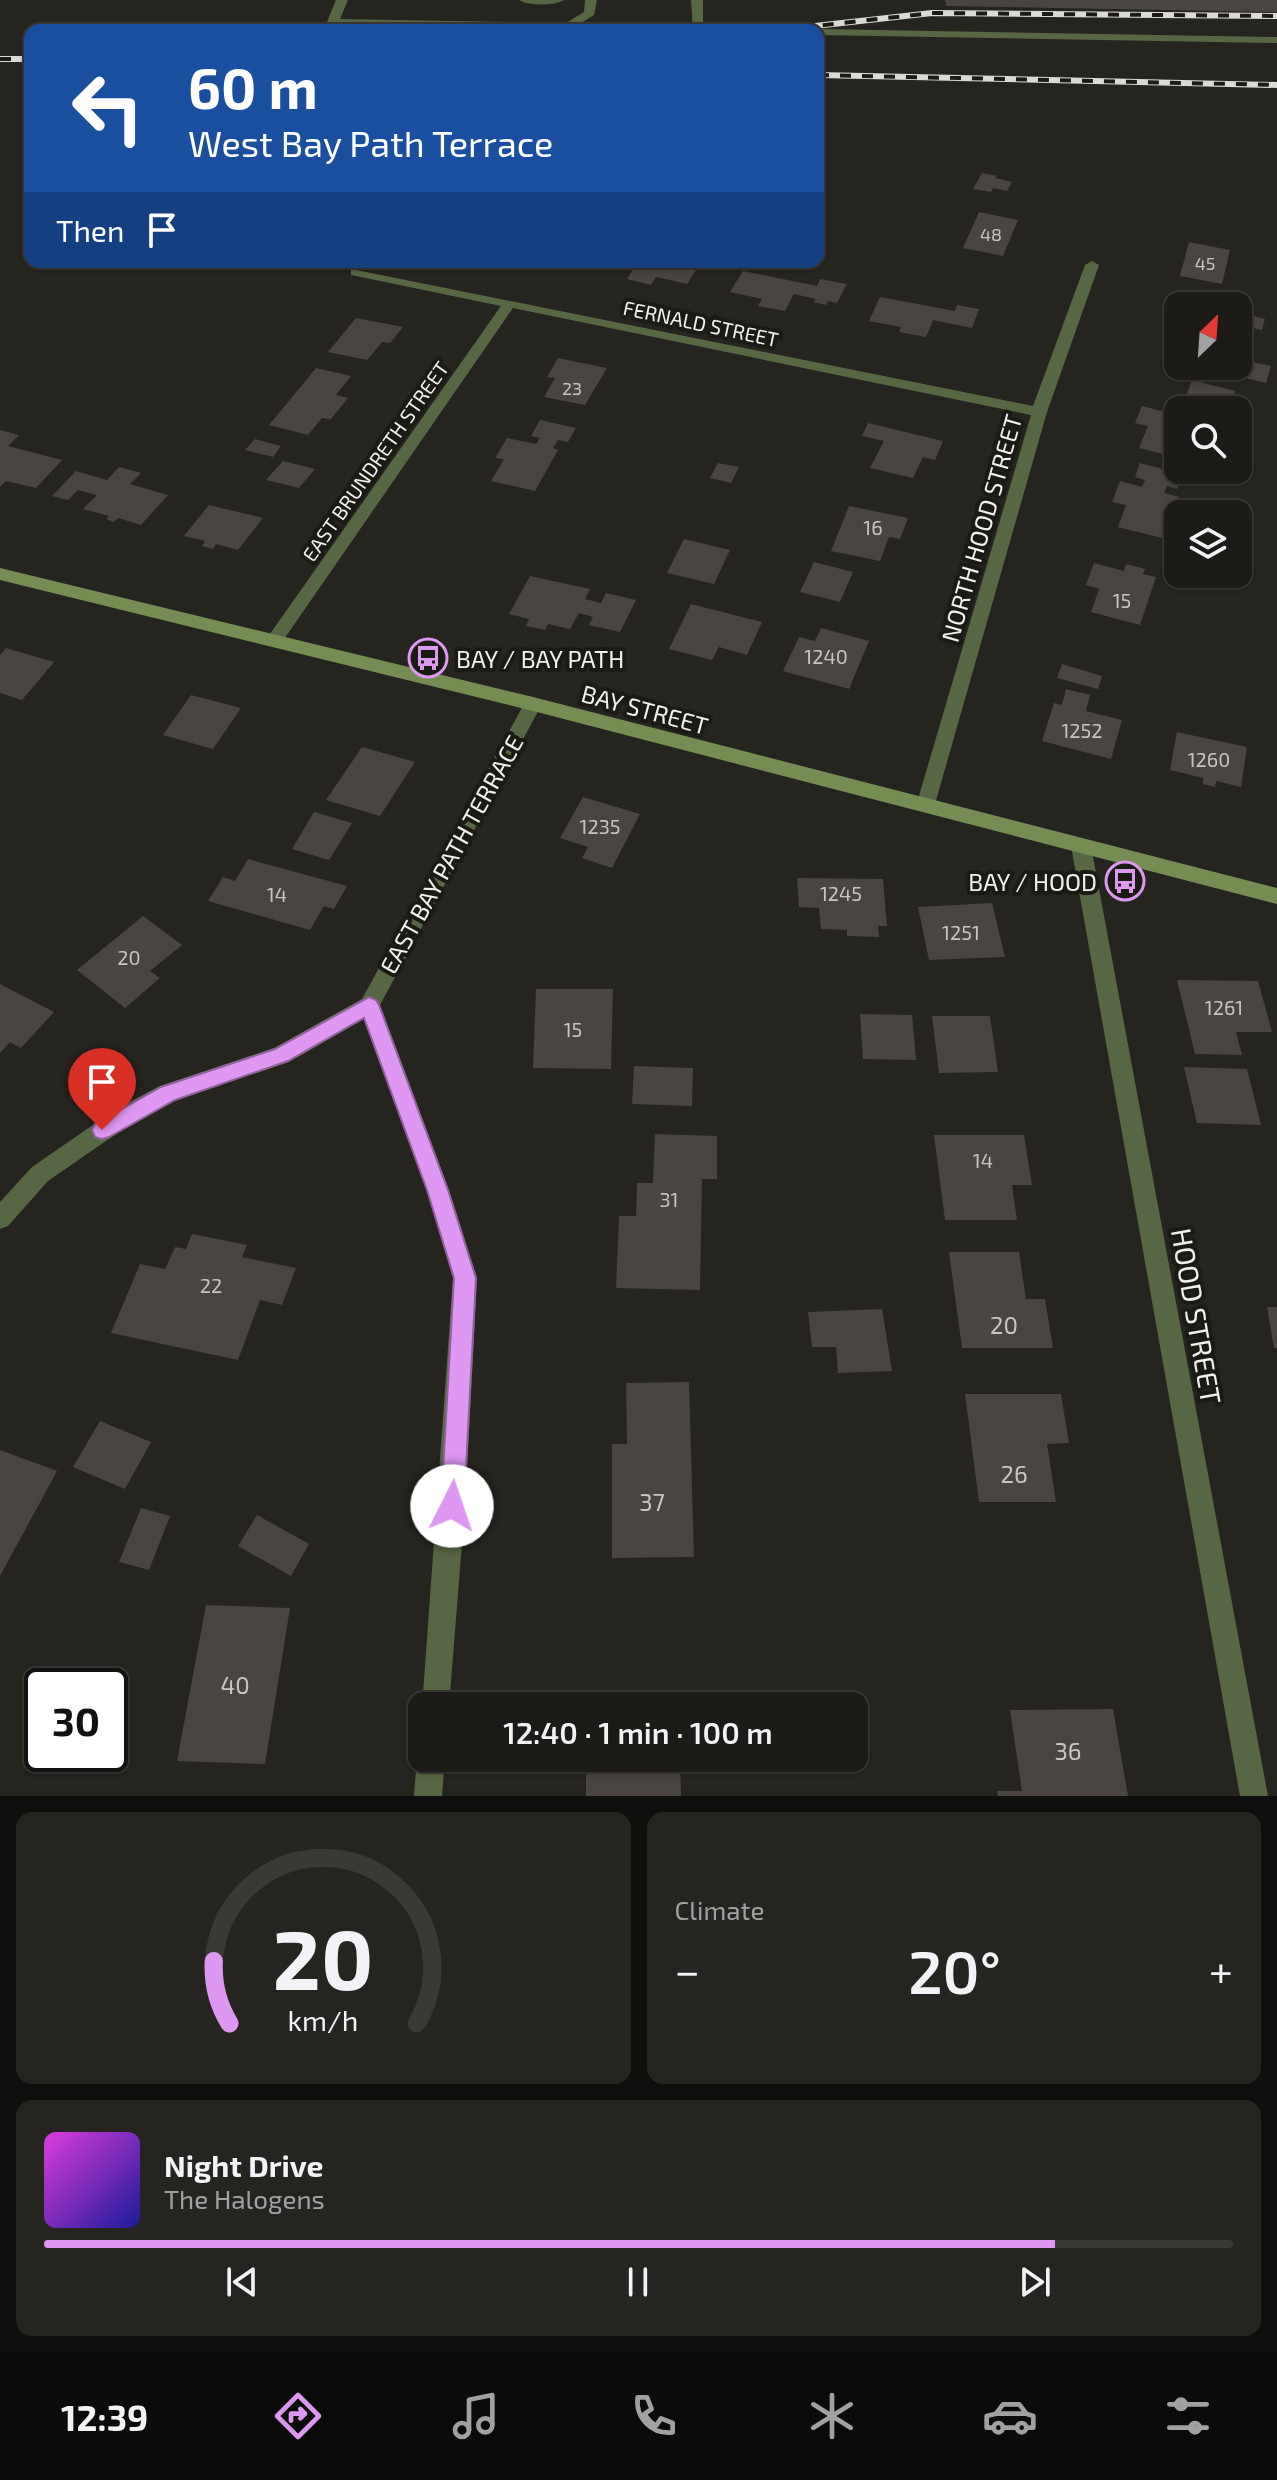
<!DOCTYPE html>
<html lang="en">
<head>
<meta charset="utf-8">
<style>
  :root { --surface:#1c1b17; --page:#252420; --text:#f1f3f6; --muted:#a0a1a1; --line:#3a3936; --accent:#de98f2 }
  body { margin:0; font-family:"Exo 2",sans-serif; background:var(--page); color:var(--text); height:100vh; display:flex; flex-direction:column; font-size:30px; white-space:nowrap }
  * { box-sizing:border-box; margin:0 }
  p { font-size:26px; color:var(--muted) }
  .icon { flex:none; width:44px; height:44px; fill:none; stroke:currentColor; stroke-width:2; stroke-linecap:round; stroke-linejoin:round }
  .map { position:relative; height:1796px; overflow:hidden }
  .sheet { display:flex; flex-direction:column; gap:16px; padding:16px; background:#0f0f0d; flex:1 }
  .sheet>* { flex:none }
  .hud { position:absolute; left:24px; top:24px; width:800px; height:244px; border-radius:16px; box-shadow:0 2px 6px #0004,0 0 0 2px var(--line); background:#1a4fa0; color:#fff; overflow:hidden }
  .needle { width:52px; rotate:25deg }
  .controls { position:absolute; left:1164px; top:292px; display:grid; gap:16px }
  .controls a { display:grid; place-items:center; width:88px; height:88px; border-radius:16px; background:var(--surface); box-shadow:0 2px 6px #0004,0 0 0 2px var(--line); font-size:40px }
  .speed { position:absolute; left:24px; top:1668px; display:flex; gap:16px; font-size:40px; font-weight:700; text-align:center }
  .speed>* { display:grid; place-content:center; width:104px; height:104px; border-radius:50%; background:var(--surface); box-shadow:0 2px 6px #0004,0 0 0 2px var(--line); line-height:1 }
  .speed .limit { border:4px solid #111; border-radius:12px; background:#fff; color:#111 }
  .pin { position:absolute; display:grid; place-items:center; width:68px; height:68px; color:#fff; margin:-82px -34px; border-radius:50% 50% 50% 0; rotate:-45deg; box-shadow:0 0 8px #0007 }
  .pin .icon { rotate:45deg }
  .me { position:absolute; width:88px; margin:-44px; rotate:4deg; stroke-linejoin:round; filter:drop-shadow(0 0 6px #0008) }
  .turn { display:flex; align-items:center; gap:28px; height:168px; padding:0 32px; font-size:36px }
  .turn .icon { width:104px; height:104px; stroke-width:2.5 }
  .turn b { display:block; font-size:56px; line-height:68px }
  .then { display:flex; align-items:center; height:76px; padding:0 32px; background:#0003; gap:16px; font-size:30px }
  .big { font-size:60px; font-weight:600; line-height:1.1 }
  .sheet .widget { flex:1; display:flex; flex-direction:column; justify-content:center; gap:12px; min-width:0; padding:0 28px; border-radius:16px; background:var(--page) }
  .sheet .dial { align-items:center; gap:0 }
  .dial svg { height:208px; overflow:visible; fill:none; stroke:var(--line); stroke-width:7; stroke-linecap:round; text-anchor:middle }
  .dial text { fill:var(--text); stroke:none }
  .song { display:flex; align-items:center; gap:24px }
  .cover { width:96px; height:96px; border-radius:12px; background:linear-gradient(135deg,hsl(300 70% 55%),hsl(240 70% 35%)) }
  .played { height:8px; border-radius:4px; background:linear-gradient(90deg,var(--accent) 85%,var(--line) 85%) }
  .keys { display:flex; justify-content:space-around; direction:ltr }
  .heat { display:flex; justify-content:space-between; align-items:center; font-size:44px; direction:ltr }
  .sheet .tiles { flex:1; display:grid; gap:16px; grid-template-columns:1fr 1fr }
  .widget:last-child { grid-column:span 2 }
  .trip { position:absolute; left:408px; top:1692px; width:460px; height:80px; border-radius:16px; background:var(--surface); box-shadow:0 2px 6px #0004,0 0 0 2px var(--line); font-weight:600; line-height:80px; text-align:center }
  .dock { display:flex; height:128px; justify-content:space-around; align-items:center; background:#0b0b09; color:var(--muted) }
  .dock .icon { width:56px; height:56px }
  .dock .current { color:var(--accent) }
  .dock b { font-size:36px; color:var(--text) }
  .map>svg:first-child { display:block }
  .building { fill:#4a4540 }
  .lines { fill:none; stroke-linecap:round; stroke-linejoin:round }
  .service { fill:#586743; fill-rule:evenodd }
  .minor { fill:#586743; fill-rule:evenodd }
  .secondary { fill:#758d53; fill-rule:evenodd }
  .rail-casing { stroke:#dbdad6; stroke-width:6 }
  .rail { stroke:#1b1b15; stroke-width:4; stroke-dasharray:11; stroke-linecap:butt }
  .route { fill:#de98f2; stroke:#90639d; stroke-width:2 }
  .labels { text-anchor:middle; dominant-baseline:central; stroke-width:8; stroke-linejoin:round; paint-order:stroke }
  .far-number-label { font-size:18px; fill:#c8c6c2 }
  .far-street-label { font-size:20px; fill:#f2f1ed; stroke:#1b1b15 }
  .number-label { font-size:20px; fill:#c8c6c2 }
  .street-label { font-size:24px; fill:#f2f1ed; stroke:#1b1b15 }
  .poi-label { font-size:24px; fill:#f2f1ed; stroke:#1b1b15; text-anchor:start }
  .near-number-label { font-size:24px; fill:#c8c6c2 }
  .near-street-label { font-size:28px; fill:#f2f1ed; stroke:#1b1b15 }
</style>
</head>
<body>
<div class="map">
<svg width="1277" height="1796" viewBox="0 0 1277 1796">
  <rect width="100%" height="100%" fill="#25241f"/>
  <g class="building">
    <polygon points="945,0 1277,0 1277,12 946,6"/>
    <polygon points="982,173 997,176 995,178 1012,182 1007,191 993,188 991,192 973,189"/>
    <polygon points="979,212 1018,220 1003,256 963,248"/>
    <polygon points="1189,242 1230,250 1222,284 1180,276"/>
    <polygon points="617,262 692,262 700,264 687,284 656,277 651,285 627,279 635,267"/>
    <polygon points="743,271 817,286 820,279 847,284 837,303 828,301 826,305 813,302 816,299 794,294 785,311 758,306 762,299 730,292"/>
    <polygon points="880,297 955,311 957,305 979,309 972,328 933,320 926,337 899,332 901,327 869,321"/>
    <polygon points="1172,311 1178,312 1178,347 1163,344"/>
    <polygon points="1238,312 1265,319 1262,330 1238,325"/>
    <polygon points="356,318 403,327 390,343 382,342 367,360 328,352"/>
    <polygon points="558,358 607,368 585,405 544,397 555,378 547,377"/>
    <polygon points="1238,359 1271,366 1266,383 1228,374 1230,366 1238,366"/>
    <polygon points="316,368 351,376 336,395 348,398 331,419 322,418 308,435 269,425"/>
    <polygon points="1192,380 1235,391 1228,410 1178,410 1178,458 1139,448 1148,426 1135,423 1142,406 1165,412 1171,396 1185,400"/>
    <polygon points="540,420 576,428 568,442 558,440 553,448 558,450 535,491 491,481 504,459 495,458 507,438 536,444 540,438 531,436"/>
    <polygon points="868,423 943,441 935,460 923,457 913,478 870,468 884,441 862,436"/>
    <polygon points="0,430 19,435 8,446 62,460 36,488 6,481 0,487"/>
    <polygon points="255,439 281,446 273,457 245,450"/>
    <polygon points="283,461 315,469 299,488 266,480"/>
    <polygon points="718,463 739,467 731,483 710,478"/>
    <polygon points="1140,463 1182,474 1177,489 1167,486 1164,493 1179,497 1166,539 1118,527 1126,505 1112,502 1120,481 1142,487 1145,480 1135,477"/>
    <polygon points="119,467 141,473 130,484 168,495 141,525 118,518 114,522 106,519 109,516 83,509 97,495 78,490 68,500 52,496 76,471 107,480"/>
    <polygon points="209,505 263,518 238,550 216,544 213,549 202,546 205,541 184,536"/>
    <polygon points="849,506 908,518 900,539 889,537 880,561 831,551"/>
    <polygon points="684,539 730,550 714,584 667,573"/>
    <polygon points="814,562 853,572 840,602 800,592"/>
    <polygon points="1094,563 1124,571 1126,564 1145,569 1143,574 1156,577 1140,625 1091,612 1099,589 1086,585"/>
    <polygon points="530,576 590,589 585,599 601,603 606,593 636,600 620,632 589,625 593,617 579,613 570,629 548,624 545,630 526,626 529,619 509,614"/>
    <polygon points="691,604 762,622 747,655 719,647 712,660 669,649"/>
    <polygon points="821,628 869,641 849,689 783,671 799,637 815,641"/>
    <polygon points="6,648 54,662 22,700 0,693 0,655"/>
    <polygon points="1062,664 1102,676 1098,689 1057,678"/>
    <polygon points="1066,689 1090,695 1086,711 1122,720 1111,759 1042,741 1054,703 1062,705"/>
    <polygon points="191,695 241,708 213,749 163,735"/>
    <polygon points="1177,732 1247,747 1241,787 1216,781 1215,787 1203,784 1203,778 1170,770"/>
    <polygon points="362,747 415,762 380,816 326,800"/>
    <polygon points="583,797 640,814 612,868 582,858 588,847 560,838"/>
    <polygon points="314,812 352,823 329,860 292,849"/>
    <polygon points="248,859 347,886 334,909 324,906 310,930 208,901 223,877 235,881"/>
    <polygon points="797,878 883,879 887,926 878,926 879,937 847,936 847,930 821,929 819,908 799,907"/>
    <polygon points="992,903 1005,957 929,960 918,907"/>
    <polygon points="143,916 182,945 150,971 160,978 125,1008 77,970"/>
    <polygon points="1177,980 1258,981 1272,1032 1236,1032 1242,1055 1195,1054"/>
    <polygon points="0,984 54,1012 21,1048 10,1042 0,1053"/>
    <polygon points="536,989 613,989 611,1069 533,1068"/>
    <polygon points="860,1014 912,1015 916,1060 863,1059"/>
    <polygon points="932,1016 990,1016 998,1072 939,1073"/>
    <polygon points="634,1066 693,1068 692,1106 632,1104"/>
    <polygon points="1184,1067 1247,1069 1261,1125 1197,1123"/>
    <polygon points="655,1134 717,1136 717,1179 702,1179 700,1290 616,1288 619,1216 636,1216 637,1183 653,1183"/>
    <polygon points="934,1135 1024,1135 1032,1185 1012,1185 1017,1220 945,1220"/>
    <polygon points="192,1234 247,1245 242,1257 296,1268 282,1305 260,1300 238,1360 111,1333 140,1264 165,1269 175,1247 186,1249"/>
    <polygon points="949,1252 1019,1252 1026,1299 1045,1299 1053,1348 962,1348"/>
    <polygon points="1267,1307 1277,1307 1277,1348 1274,1348"/>
    <polygon points="882,1309 892,1371 838,1373 836,1347 812,1347 808,1312"/>
    <polygon points="689,1382 694,1557 612,1558 612,1444 627,1444 626,1383"/>
    <polygon points="965,1394 1061,1394 1069,1443 1047,1444 1056,1502 979,1502"/>
    <polygon points="100,1421 151,1442 125,1489 73,1467"/>
    <polygon points="0,1450 57,1471 0,1576"/>
    <polygon points="141,1508 170,1516 149,1570 119,1562"/>
    <polygon points="257,1515 309,1544 291,1576 238,1546"/>
    <polygon points="206,1605 290,1608 265,1764 177,1761"/>
    <polygon points="1113,1709 1128,1796 998,1796 997,1791 1022,1791 1010,1710"/>
    <polygon points="586,1758 680,1758 681,1796 586,1796"/>
  </g>
  <g class="lines">
    <g class="service">
      <polygon points="336,0 348,0 340,19 566,23 584,12 585,0 597,0 594,15 570,30 333,25 327,22"/>
      <path d="M519,0H564C554,6 529,6 519,0Z"/>
      <polygon points="691,0 703,0 703,25 762,27 768,30 693,30"/>
      <polygon points="818,29 1277,37 1277,43 818,35 818,30 814,30"/>
    </g>
    <g class="minor">
      <polygon points="1092,261 1099,265 1047,412 933,811 919,811 916,806 1031,415 513,308 280,645 268,645 265,641 501,306 356,276 351,275 351,269 1033,406 1085,265"/>
      <polygon points="533,697 542,704 380,1005 449,1190 477,1278 465,1506 449,1706 422,1708 453,1278 427,1190 364,1019 289,1062 175,1100 132,1123 48,1181 8,1226 0,1229 0,1202 32,1167 116,1109 160,1086 274,1048 362,999 524,704"/>
      <polygon points="1081,838 1088,841 1091,846 1268,1796 1240,1796 1071,846 1074,841"/>
      <polygon points="421,1748 422,1758 445,1758 442,1796 414,1796 417,1758"/>
    </g>
    <polygon class="secondary" points="0,568 533,697 1277,888 1277,904 533,711 0,580"/>
    <defs>
      <g id="rail">
        <polyline points="779,30 932,13 1277,16"/>
        <polyline points="0,59 30,59"/>
        <polyline points="818,75 1277,85"/>
      </g>
    </defs>
    <use href="#rail" class="rail-casing"/>
    <use href="#rail" class="rail"/>
  </g>
  <polygon class="route" points="369,997 376,1000 379,1005 448,1190 476,1278 464,1506 461,1515 452,1518 444,1515 441,1506 454,1278 427,1190 364,1018 288,1061 175,1100 109,1137 102,1139 95,1137 92,1130 95,1124 161,1087 275,1049"/>
  <defs>
    <symbol id="bus-ring" viewBox="-11 -11 22 22"><circle r="9.5" fill="#1b1b15" stroke="#de98f2" stroke-width="1.5"/><path d="M-5-6H5V4H4V6H2V4H-2V6H-4V4H-5ZM-3.5-4V0h7V-4ZM-3.5 1.2v1.5H-2V1.2ZM2 1.2v1.5H3.5V1.2Z" fill="#de98f2"/></symbol>
  </defs>
  <g fill-rule="evenodd">
    <use href="#bus-ring" x="406" y="636" width="44" height="44"/>
    <use href="#bus-ring" x="1103" y="859" width="44" height="44"/>
  </g>
  <g class="labels">
    <g class="far-number-label">
      <text x="991" y="234">48</text>
      <text x="1205" y="263">45</text>
      <text x="572" y="388">23</text>
    </g>
    <g class="far-street-label">
      <text transform="translate(701 323) rotate(12)">FERNALD STREET</text>
      <text transform="translate(375 461) rotate(-55)">EAST BRUNDRETH STREET</text>
    </g>
    <g class="number-label">
      <text x="873" y="527">16</text>
      <text x="1122" y="600">15</text>
      <text x="826" y="656">1240</text>
      <text x="1082" y="730">1252</text>
      <text x="1209" y="759">1260</text>
      <text x="600" y="826">1235</text>
      <text x="841" y="893">1245</text>
      <text x="277" y="894">14</text>
      <text x="961" y="932">1251</text>
      <text x="129" y="957">20</text>
      <text x="1224" y="1007">1261</text>
      <text x="573" y="1029">15</text>
      <text x="983" y="1160">14</text>
      <text x="669" y="1199">31</text>
      <text x="211" y="1285">22</text>
    </g>
    <g class="street-label">
      <text transform="translate(981 528) rotate(-74)">NORTH HOOD STREET</text>
      <text transform="translate(645 709) rotate(15)">BAY STREET</text>
      <text transform="translate(451 854) rotate(-61)">EAST BAY PATH TERRACE</text>
    </g>
    <g class="poi-label">
      <text x="456" y="658">BAY / BAY PATH</text>
      <text x="1097" y="881" text-anchor="end">BAY / HOOD</text>
    </g>
    <g class="near-number-label">
      <text x="1004" y="1324">20</text>
      <text x="1014" y="1473">26</text>
      <text x="652" y="1501">37</text>
      <text x="235" y="1684">40</text>
      <text x="1068" y="1750">36</text>
    </g>
    <g class="near-street-label">
      <text transform="translate(1197 1316) rotate(80)">HOOD STREET</text>
    </g>
  </g>
</svg>
<div class="controls">
<a><svg class="needle" viewBox="-14 -14 28 28"><path d="M0-13l5 13h-10z" fill="#e53935"/><path d="M0 13l5-13h-10z" fill="#a0a1a1"/></svg></a>
<a><svg class="icon" aria-label="search" viewBox="0 0 24 24"><circle cx="10" cy="10" r="6"/><path d="M15 15l6 6"/></svg></a>
<a><svg class="icon" aria-label="layers" viewBox="0 0 24 24"><path d="M12 4l9 5-9 5-9-5zM3 14l9 5 9-5"/></svg></a>
</div>
<div class="speed"><div class="limit">30</div></div>
<div class="pin" style="left:102px;top:1130px;background:#d93025"><svg class="icon" aria-label="arrive" viewBox="0 0 24 24"><path d="M6 21V4h12l-3 4 3 4H6"/></svg></div>
<svg class="me" style="left:452px;top:1506px" viewBox="-20 -20 40 40"><circle r="19" fill="#fff"/><path d="M0-13L10 11 0 6-10 11z" fill="#de98f2"/></svg>
<div class="trip">12:40 · 1 min · 100 m</div>
<div class="hud">
<div class="turn"><svg class="icon" aria-label="left" viewBox="0 0 24 24"><path d="M17 20v-9H6M10 6l-5 5 5 5"/></svg><div><b>60 m</b>West Bay Path Terrace</div></div>
<div class="then">Then<svg class="icon" aria-label="arrive" viewBox="0 0 24 24"><path d="M6 21V4h12l-3 4 3 4H6"/></svg></div>
</div>
</div>
<section class="sheet">
<div class="tiles">
<div class="widget dial"><svg viewBox="0 0 100 80">
<path d="M14 69A42 42 0 1 1 86 69"/>
<path d="M14 69A42 42 0 0 1 8 45" stroke="#de98f2"/>
<text x="50" y="56" font-size="32" font-weight="700">20</text>
<text x="50" y="72" font-size="11">km/h</text>
</svg></div>
<div class="widget"><p>Climate</p>
<div class="heat"><a>−</a><b class="big">20°</b><a>+</a></div>
</div>
<div class="widget">
<div class="song"><i class="cover"></i><div><b>Night Drive</b><p>The Halogens</p></div></div>
<div class="played"></div>
<div class="keys"><svg class="icon" aria-label="previous" viewBox="0 0 24 24"><path d="M18 5L8 12l10 7zM5 5v14"/></svg><svg class="icon" aria-label="pause" viewBox="0 0 24 24"><path d="M8 5v14M16 5v14"/></svg><svg class="icon" aria-label="next" viewBox="0 0 24 24"><path d="M6 5l10 7-10 7zM19 5v14"/></svg></div>
</div>
</div>
</section>
<nav class="dock">
<b>12:39</b>
<svg class="icon current" aria-label="directions" viewBox="0 0 24 24"><path d="M12 3l9 9-9 9-9-9zM9 14v-3h6M13 9l2 2-2 2"/></svg>
<svg class="icon" aria-label="music" viewBox="0 0 24 24"><path d="M9 18V5l10-2v13"/><circle cx="6" cy="18" r="3"/><circle cx="16" cy="16" r="3"/></svg>
<svg class="icon" aria-label="phone" viewBox="0 0 24 24"><path d="M5 4h4l2 5-3 2q2 4 5 5l2-3 5 2v4C11 20 4 13 5 4z"/></svg>
<svg class="icon" aria-label="climate" viewBox="0 0 24 24"><path d="M12 3v18M4 7l16 10M4 17L20 7"/></svg>
<svg class="icon" aria-label="car" viewBox="0 0 24 24"><path d="M5 17H2v-5l4-1 3-4h7l3 4 3 1v5h-3M9 17h6M6 11h13"/><circle cx="7" cy="17" r="2"/><circle cx="17" cy="17" r="2"/></svg>
<svg class="icon" aria-label="filters" viewBox="0 0 24 24"><path d="M4 7h16M4 17h16"/><circle cx="9" cy="7" r="2"/><circle cx="15" cy="17" r="2"/></svg>
</nav>
</body>
</html>
